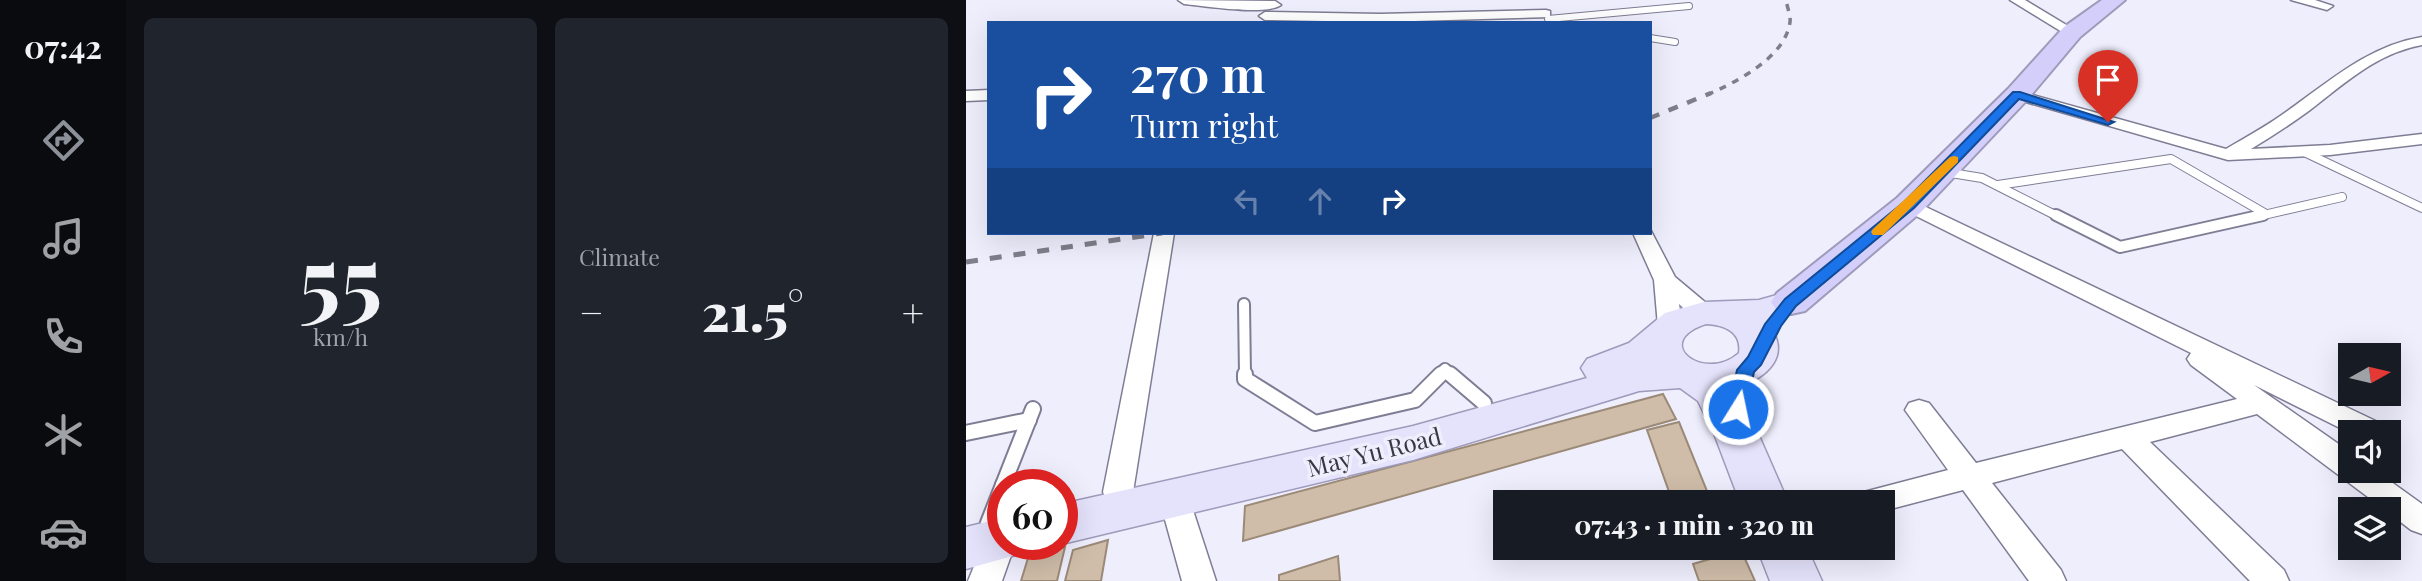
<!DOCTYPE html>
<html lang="en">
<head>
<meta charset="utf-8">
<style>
  :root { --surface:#171b24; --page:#20242c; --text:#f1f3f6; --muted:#9ea1a6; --accent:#8c9099 }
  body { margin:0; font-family:"Playfair Display",serif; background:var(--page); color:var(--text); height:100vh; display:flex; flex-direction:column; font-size:26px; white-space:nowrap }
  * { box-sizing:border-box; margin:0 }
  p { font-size:23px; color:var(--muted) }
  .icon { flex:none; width:38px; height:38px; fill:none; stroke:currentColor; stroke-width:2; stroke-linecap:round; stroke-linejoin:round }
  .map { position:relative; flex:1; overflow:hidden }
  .side { display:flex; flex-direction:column; gap:18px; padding:18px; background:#0d0f14; width:840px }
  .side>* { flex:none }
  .banner { position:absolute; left:21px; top:21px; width:665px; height:214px; border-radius:0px; box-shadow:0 7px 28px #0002; background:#1a4fa0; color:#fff; overflow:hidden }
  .needle { width:46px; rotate:82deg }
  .tools { position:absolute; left:1372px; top:343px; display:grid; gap:14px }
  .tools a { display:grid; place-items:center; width:63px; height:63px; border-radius:0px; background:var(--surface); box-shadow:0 7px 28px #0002; font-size:35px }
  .speed { position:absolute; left:21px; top:469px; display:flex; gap:14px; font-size:35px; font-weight:700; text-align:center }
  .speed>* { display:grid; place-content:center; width:91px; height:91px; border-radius:50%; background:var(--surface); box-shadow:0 7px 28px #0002; line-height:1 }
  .speed .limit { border:10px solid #d22; background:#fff; color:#111 }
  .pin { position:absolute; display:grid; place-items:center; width:60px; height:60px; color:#fff; margin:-72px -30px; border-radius:50% 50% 50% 0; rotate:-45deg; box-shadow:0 0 7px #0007 }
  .pin .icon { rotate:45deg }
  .me { position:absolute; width:77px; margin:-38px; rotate:10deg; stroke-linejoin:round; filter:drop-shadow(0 0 5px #0008) }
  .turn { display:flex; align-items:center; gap:24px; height:147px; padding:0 28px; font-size:32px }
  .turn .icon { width:91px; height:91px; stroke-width:2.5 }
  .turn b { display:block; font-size:49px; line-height:60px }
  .lanes { display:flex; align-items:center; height:66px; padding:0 28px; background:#0003; justify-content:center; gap:35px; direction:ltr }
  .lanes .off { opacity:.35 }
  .big { font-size:52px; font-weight:800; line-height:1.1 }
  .side .card { flex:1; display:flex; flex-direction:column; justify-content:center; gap:10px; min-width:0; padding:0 24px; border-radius:10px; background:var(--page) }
  .side .dial { align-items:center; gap:0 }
  .dial b { font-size:91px; line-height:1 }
  .heat { display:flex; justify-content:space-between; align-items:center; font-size:38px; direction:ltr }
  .side .tiles { flex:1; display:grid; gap:18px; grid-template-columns:repeat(2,1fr) }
  .trip { position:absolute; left:527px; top:490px; width:402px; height:70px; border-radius:0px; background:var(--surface); box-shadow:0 7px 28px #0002; font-weight:800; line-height:70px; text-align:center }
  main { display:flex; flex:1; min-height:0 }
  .tabs { display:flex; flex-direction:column; width:126px; justify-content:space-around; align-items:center; background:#090b0e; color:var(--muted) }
  .tabs .icon { width:49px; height:49px }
  .tabs .current { color:var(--accent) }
  .tabs b { font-size:32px; color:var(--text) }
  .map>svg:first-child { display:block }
  .building { fill:#cfbda9; stroke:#9b8a77; stroke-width:2 }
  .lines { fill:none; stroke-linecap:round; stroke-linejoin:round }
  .lane-far3-casing { stroke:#7f7d94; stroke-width:8 }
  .lane-far2-casing { stroke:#7f7d94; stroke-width:10 }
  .lane-far1-casing { stroke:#7f7d94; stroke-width:14 }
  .lane-casing { stroke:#7f7d94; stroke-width:18 }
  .street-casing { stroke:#7f7d94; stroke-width:3 }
  .primary-casing { stroke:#9d9aba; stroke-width:3 }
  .highway-casing { stroke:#9d9aba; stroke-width:4 }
  .lane-far3 { stroke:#fff; stroke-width:6 }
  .lane-far2 { stroke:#fff; stroke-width:8 }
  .lane-far1 { stroke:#fff; stroke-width:10 }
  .lane { stroke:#fff; stroke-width:14 }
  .street { fill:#fff; fill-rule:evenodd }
  .primary { fill:#e5e2fc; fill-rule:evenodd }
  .highway { fill:#d3cffa; fill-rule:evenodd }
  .rail-far2 { stroke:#7f7e8a; stroke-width:3.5; stroke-dasharray:7 7; stroke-linecap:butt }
  .rail-far1 { stroke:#7f7e8a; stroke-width:4.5; stroke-dasharray:10 10; stroke-linecap:butt }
  .rail { stroke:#7f7e8a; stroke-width:5; stroke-dasharray:12 12; stroke-linecap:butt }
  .route { fill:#1a73e8; stroke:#114b97; stroke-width:2 }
  .slow { fill:#f59e0b }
  .labels { text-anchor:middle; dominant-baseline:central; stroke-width:7; stroke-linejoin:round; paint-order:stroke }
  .near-street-label { font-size:24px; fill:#393842; stroke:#efeefd }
</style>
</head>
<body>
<main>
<nav class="tabs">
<b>07:42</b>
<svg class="icon current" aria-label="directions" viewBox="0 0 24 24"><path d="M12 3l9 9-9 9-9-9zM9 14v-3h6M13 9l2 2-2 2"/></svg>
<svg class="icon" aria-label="music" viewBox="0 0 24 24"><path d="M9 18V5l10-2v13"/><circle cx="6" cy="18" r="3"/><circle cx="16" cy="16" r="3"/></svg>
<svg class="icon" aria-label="phone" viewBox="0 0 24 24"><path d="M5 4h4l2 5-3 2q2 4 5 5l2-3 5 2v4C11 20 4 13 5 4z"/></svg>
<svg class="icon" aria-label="climate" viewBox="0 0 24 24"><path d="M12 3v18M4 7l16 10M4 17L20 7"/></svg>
<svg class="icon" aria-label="car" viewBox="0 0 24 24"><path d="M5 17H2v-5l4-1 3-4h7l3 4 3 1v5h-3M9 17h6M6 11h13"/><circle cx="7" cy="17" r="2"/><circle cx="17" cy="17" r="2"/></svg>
</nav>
<section class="side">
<div class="tiles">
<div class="card dial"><b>55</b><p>km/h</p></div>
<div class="card"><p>Climate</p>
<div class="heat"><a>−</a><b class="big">21.5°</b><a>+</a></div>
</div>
</div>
</section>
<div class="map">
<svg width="1456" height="581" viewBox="0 0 1456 581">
  <rect width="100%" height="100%" fill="#efeefd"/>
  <g class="building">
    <polygon points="697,394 710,419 277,541 279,506"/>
    <polygon points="713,422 741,491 706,500 681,430"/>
    <polygon points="142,540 135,581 99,581 107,550"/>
    <polygon points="99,547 91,581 55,581 62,558"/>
    <polygon points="775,550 789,581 733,581 727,564"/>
    <polygon points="372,556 374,581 313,581 313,575"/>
  </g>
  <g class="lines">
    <defs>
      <g id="lane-far3">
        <polyline points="582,19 723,6"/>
        <polyline points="684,38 709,42"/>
      </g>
      <g id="lane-far2">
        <polyline points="1336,151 1456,208"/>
        <polyline points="979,172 1016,178 1093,217"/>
        <polyline points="1032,185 1205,159 1300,214"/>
        <polyline points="1289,217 1376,197"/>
      </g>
      <g id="lane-far1">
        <polyline points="1090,215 1154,247 1297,215"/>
        <polyline points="278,304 279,375"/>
        <polyline points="473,375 479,369 486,375"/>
      </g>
      <g id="lane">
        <polyline points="279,374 279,379 349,423 449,400 475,374"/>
        <polyline points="484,374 518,403"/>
        <polyline points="0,433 63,420"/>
        <polyline points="37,485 67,409"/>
        <polyline points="22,523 37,485"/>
      </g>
      <g id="street">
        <path d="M212,0L309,1L315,5C299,16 239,6 218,4Z"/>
        <polygon points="1044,0 1059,0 1112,32 1111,35 1101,35"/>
        <polygon points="1325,0 1349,0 1367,6 1361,10"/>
        <polygon points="580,10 584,11 584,17 414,22 299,20 293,16 299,12 414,14"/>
        <path d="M1456,37V45C1411,53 1379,83 1344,110C1325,124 1305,137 1285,149L1364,145L1456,134V144L1364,155L1262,160L1046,98L1043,95L1051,90L1056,92L1260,149C1280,137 1301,126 1320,112C1364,81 1402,46 1456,37Z"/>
        <polygon points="23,90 23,100 0,101 0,91"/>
        <polygon points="943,199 1418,425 1422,432 1384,433 1288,385 1384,452 1384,471 1410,471 1456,504 1456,534 1445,530 1423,513 1423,509 1418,509 1291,414 1184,442 1318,570 1323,581 1284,581 1156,449 1026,483 1095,570 1100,581 1063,581 997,490 917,511 917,502 890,502 894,493 982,470 939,410 943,403 953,400 963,403 1010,463 1271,399 1225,365 1221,359 1225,353 936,209 933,205"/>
        <path d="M684,229L709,277L746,308L750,313L746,318C731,322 724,314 713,304L716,326L713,331L704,334L695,331L692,326L688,280L667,233H684Z"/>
        <polygon points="188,233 208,233 167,492 163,501 152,504 141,501 137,492"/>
        <polygon points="208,486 219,489 223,498 250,581 216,581 193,498 197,489"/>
        <polygon points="34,526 37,527 37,544 49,544 36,581 2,581 23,530"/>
      </g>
      <g id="primary">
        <path d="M825,291L838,294L843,302L838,310L800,321C829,356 800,379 767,389L791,431L822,502H774L747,431L732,401L714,388L673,391L447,460L96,544V504L447,426L621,378L615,368L621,359L663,343L699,313L738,302L793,300ZM740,324C759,325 776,332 773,353C738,384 684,342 740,324Z"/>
        <polygon points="37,518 37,544 59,544 54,554 0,569 0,527"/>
        <polygon points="791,548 841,548 856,581 804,581"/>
      </g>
      <polygon id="highway" points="1136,0 1159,0 1114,37 1060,101 955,212 839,311 825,314 811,311 805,302 811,293 931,198 1042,89 1098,27"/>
    </defs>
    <use href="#lane-far3" class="lane-far3-casing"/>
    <use href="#lane-far2" class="lane-far2-casing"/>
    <use href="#lane-far1" class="lane-far1-casing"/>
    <use href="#lane" class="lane-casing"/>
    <use href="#street" class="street-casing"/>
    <use href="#primary" class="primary-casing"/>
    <use href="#highway" class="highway-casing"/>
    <use href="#lane-far3" class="lane-far3"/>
    <use href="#lane-far2" class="lane-far2"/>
    <use href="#lane-far1" class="lane-far1"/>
    <use href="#lane" class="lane"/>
    <use href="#street" class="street"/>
    <use href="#primary" class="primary"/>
    <use href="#highway" class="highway"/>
    <path class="rail-far2" d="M741,95C770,82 819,58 824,22C825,16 821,7 820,0"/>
    <polyline class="rail-far1" points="684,118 745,93"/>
    <polyline class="rail" points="0,262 196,233"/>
  </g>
  <polygon class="route" points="1047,92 1054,92 1148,122 1142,125 1053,99 948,208 830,306 815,326 795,365 788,372 779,414 765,414 763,409 771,370 782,357 799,324 819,299 938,202"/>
  <polygon class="slow" points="988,156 992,157 992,162 917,235 907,235 905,232 907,229 984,157"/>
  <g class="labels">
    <g class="near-street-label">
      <text transform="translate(408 451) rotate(-14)">May Yu Road</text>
    </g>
  </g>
</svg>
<div class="tools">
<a><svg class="needle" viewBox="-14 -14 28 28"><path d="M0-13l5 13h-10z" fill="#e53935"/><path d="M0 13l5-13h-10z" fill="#9ea1a6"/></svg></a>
<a><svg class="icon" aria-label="sound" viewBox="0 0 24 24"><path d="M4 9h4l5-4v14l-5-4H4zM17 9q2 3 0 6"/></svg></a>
<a><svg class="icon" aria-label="layers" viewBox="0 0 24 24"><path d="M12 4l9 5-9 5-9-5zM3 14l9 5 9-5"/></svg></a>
</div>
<div class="speed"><div class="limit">60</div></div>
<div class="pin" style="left:1142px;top:122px;background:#d93025"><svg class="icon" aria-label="arrive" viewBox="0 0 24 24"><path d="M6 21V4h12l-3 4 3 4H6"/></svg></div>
<svg class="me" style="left:772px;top:409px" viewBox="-20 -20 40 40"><circle r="17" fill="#1a73e8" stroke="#fff" stroke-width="3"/><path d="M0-11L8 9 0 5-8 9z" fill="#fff"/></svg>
<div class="trip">07:43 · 1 min · 320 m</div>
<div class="banner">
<div class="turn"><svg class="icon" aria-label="right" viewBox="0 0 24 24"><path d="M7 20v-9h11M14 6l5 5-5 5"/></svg><div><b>270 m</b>Turn right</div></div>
<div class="lanes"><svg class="icon off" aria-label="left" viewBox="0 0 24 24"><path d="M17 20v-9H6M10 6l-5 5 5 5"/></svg><svg class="icon off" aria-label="ahead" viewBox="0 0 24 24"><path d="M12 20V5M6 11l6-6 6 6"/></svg><svg class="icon" aria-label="right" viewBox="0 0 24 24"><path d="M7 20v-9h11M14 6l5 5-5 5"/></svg></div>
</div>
</div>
</main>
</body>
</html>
